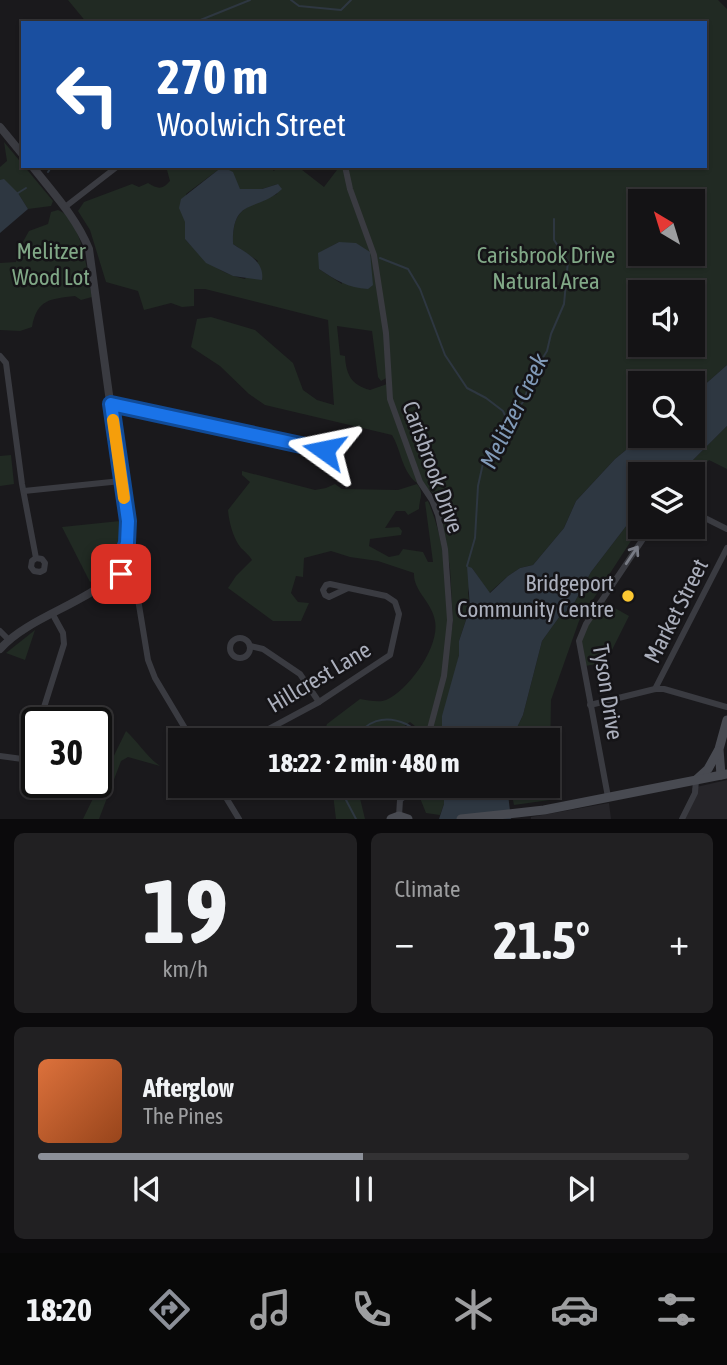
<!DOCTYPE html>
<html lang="en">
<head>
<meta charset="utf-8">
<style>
  :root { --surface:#141315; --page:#212022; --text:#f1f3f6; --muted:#9d9ea0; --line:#333234; --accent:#8c9099 }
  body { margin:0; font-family:"Asap Condensed",sans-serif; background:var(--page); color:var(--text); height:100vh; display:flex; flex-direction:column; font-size:26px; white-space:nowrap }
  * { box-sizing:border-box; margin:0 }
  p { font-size:23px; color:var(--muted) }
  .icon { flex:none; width:38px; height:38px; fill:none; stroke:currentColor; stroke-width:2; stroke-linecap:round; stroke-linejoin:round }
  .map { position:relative; height:819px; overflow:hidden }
  .details { display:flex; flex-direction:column; gap:14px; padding:14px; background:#0b0a0c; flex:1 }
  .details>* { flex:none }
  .top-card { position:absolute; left:21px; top:21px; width:686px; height:147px; border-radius:0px; box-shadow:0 2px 5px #0004,0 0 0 2px var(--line); background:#1a4fa0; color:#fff; overflow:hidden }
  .needle { width:46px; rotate:322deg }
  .tools { position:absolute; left:628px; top:189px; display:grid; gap:14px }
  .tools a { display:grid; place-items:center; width:77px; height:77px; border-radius:0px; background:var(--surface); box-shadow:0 2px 5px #0004,0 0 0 2px var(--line); font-size:35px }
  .speed { position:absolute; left:21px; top:707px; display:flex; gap:14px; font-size:35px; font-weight:700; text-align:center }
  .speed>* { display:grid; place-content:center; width:91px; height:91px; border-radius:50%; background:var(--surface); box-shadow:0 2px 5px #0004,0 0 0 2px var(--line); line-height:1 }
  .speed .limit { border:4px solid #111; border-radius:10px; background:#fff; color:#111 }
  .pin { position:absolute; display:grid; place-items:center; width:60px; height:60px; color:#fff; margin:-30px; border-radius:14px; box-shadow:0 4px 10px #0006 }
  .me { position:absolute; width:77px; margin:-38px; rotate:282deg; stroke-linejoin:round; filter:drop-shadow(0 0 5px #0008) }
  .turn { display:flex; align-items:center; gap:24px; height:147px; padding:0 21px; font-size:32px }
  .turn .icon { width:91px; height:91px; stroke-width:2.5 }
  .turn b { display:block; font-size:49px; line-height:60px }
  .big { font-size:52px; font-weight:700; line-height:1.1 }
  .details .widget { flex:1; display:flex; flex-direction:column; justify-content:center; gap:10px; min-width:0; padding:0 24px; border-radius:10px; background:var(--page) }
  .details .dial { align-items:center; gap:0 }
  .dial b { font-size:91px; line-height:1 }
  .song { display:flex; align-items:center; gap:21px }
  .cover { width:84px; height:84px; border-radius:10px; background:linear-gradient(135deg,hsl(20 70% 55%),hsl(20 70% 35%)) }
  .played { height:7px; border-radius:4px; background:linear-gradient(90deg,var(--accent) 50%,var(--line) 50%) }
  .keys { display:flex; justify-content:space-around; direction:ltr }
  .heat { display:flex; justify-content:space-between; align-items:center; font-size:38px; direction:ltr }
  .details .tiles { flex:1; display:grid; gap:14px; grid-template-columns:1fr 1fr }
  .widget:last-child { grid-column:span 2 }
  .trip { position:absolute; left:168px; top:728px; width:392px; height:70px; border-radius:0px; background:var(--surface); box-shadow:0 2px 5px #0004,0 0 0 2px var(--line); font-weight:700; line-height:70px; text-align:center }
  .menu { display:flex; height:112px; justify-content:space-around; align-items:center; background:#080808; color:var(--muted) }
  .menu .icon { width:49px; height:49px }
  .menu .active { color:var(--accent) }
  .menu b { font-size:32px; color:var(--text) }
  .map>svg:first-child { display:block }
  .built { fill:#262529 }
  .green { fill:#212a23; fill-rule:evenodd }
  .water { fill:#2e3741 }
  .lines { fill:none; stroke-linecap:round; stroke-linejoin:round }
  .stream { stroke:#2e3741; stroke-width:2 }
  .minor { stroke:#3a3b41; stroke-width:6 }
  .tertiary { stroke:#3a3b41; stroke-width:8 }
  .secondary { stroke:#484a51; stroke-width:9 }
  .oneway { stroke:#787b85 }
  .route-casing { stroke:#114b97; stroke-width:18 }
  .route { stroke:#1a73e8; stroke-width:12 }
  .slow { stroke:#f59e0b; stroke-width:12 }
  .poi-dot { fill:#fcc832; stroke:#151417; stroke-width:2.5 }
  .labels { text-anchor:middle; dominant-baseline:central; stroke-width:5; stroke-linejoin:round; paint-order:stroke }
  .park-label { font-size:23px; fill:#81a887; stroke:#151417 }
  .street-label { font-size:23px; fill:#abafbc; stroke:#151417 }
  .poi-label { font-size:23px; fill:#abafbc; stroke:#151417; text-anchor:end }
  .water-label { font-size:24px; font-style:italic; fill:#819ab8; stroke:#151417 }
</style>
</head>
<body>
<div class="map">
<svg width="727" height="819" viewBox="0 0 727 819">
  <rect width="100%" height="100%" fill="#1a191c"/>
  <g class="built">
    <polygon points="727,780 727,819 680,819 692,793 692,788"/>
    <polygon points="609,803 611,819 531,819 531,817"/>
  </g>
  <g class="green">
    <path d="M68,0H718L727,9V365L693,395V383H640V436H643L615,459L576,501L564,528L533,565L520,568L508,576L489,593L472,568L468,593L470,608L459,641V655L442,740H431L453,623L450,568L438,501C428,483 418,488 410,476C401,464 400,448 392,435L265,405L249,394L220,366L191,347L197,319L211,317L255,330L293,363L303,390L317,400L334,405L328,320L205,289H194V306L182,307L171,303L144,310L138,291L106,282L90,230L78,211L84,202L132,184L139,187L148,183C158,189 162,190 170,181L167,170L174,166H268L274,171L278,166H297L324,187L340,166H705V23H87ZM218,170L240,189H262L278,184L277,194C246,208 232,207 233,244L258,261L245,279C216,272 204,260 185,239L186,194ZM640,201H693V254H640ZM339,242L342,284L319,269V253ZM640,292H693V345H640ZM337,326L372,331L378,377L381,381L390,376V383L370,390C351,385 346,374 345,356L340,355Z"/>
    <polygon points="4,142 53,201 51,206 28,209 18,193 0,180 0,167 7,161"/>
    <path d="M58,210C83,220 87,274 92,297L81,300L75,296C50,299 37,299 32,327L20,331L0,330V263L16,262L19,249L29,231L48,224L51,212Z"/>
    <polygon points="727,426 727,469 709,460 693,476 693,474 679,474"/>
    <polygon points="11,455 14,484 0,486 0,456"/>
    <path d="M242,471L315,490L326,488L335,484L342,489L398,490L417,484C425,493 419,499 419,509L408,515L405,511H396L385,528L399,527L402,531L401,535L370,539L369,546L389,557L399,555L403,549L423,552L428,562H433L425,502L428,501C450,552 454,628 441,682C436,700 430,717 426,735L410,722L402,728L400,735L373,740H321L327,724L360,699C368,700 379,703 386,700C409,690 440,646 435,621C432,602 413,591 414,573L378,561L350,557L331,551L304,558L303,577L296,576L291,593L298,602L309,603L301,621H273L228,588L236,576L252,560C249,555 245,552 241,548C233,538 229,522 228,510L250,482L242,475Z"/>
    <polygon points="640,508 640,527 579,621 551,700 550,758 557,799 514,805 510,786 548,786 548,740 511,740 523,715 542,641 560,616 572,607 591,572"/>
    <path d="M120,521C121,548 113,567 90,582L62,527Z"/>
    <polygon points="604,602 629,616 611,652 602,663 585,666 581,643 588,624"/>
    <polygon points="35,630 25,660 6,653"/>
    <path d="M126,731C138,742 147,757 160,766L128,757L121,761L99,819H83Z"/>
    <polygon points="332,786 357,786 365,819 336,819"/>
    <polygon points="423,786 444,786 444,804 440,815 426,813 418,793"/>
  </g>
  <g class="water">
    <path d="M225,168L233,172L240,189H262L278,184L282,189C257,213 232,196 233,244C246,253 265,261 262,280L233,276L206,263L185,239V222L179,208L181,199L218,170Z"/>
    <polygon points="4,179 18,193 28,209 0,233 0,180"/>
    <path d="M339,242L356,243L370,252L373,285L368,289C348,288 336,280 319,269L318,253Z"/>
    <polygon points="727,365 727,426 679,474 640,474 640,508 591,572 572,607 560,616 542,641 523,715 511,740 442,740 442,716 459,655 459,641 470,608 467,566 472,568 490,593 508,576 520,568 533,565 564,528 576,501 615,459 643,436 693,436 693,395"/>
    <polygon points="444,786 454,792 458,786 458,794 461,795 463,786 507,786 511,819 439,819 444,804"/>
  </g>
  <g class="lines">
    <g class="stream">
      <polyline points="291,0 299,6 341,10 351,0"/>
      <polyline points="193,23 250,0"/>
      <polyline points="48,172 52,166"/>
      <polyline points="18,193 26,188"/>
      <polyline points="380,258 408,269 420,289 445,355 467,388 486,398 503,411 507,420"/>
      <polyline points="467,566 475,538 478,486 484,459 503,427 523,402 534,372 547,351 551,334 564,304 568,261 554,240 554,219"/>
      <path d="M354,740C366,721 384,714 406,724C412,727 417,733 424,736C430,738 439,739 446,740"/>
      <polyline points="342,786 345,798 356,819"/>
    </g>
    <g class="minor">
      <polyline points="345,166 350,189 374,255 386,333 390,399 420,482 432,500 438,515 445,549 450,620 444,676 427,740"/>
      <polyline points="65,207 118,166"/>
      <polyline points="0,356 6,363 22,484 36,558 32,561 31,567 34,571 40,572 44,570 45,563 42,559 36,558"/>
      <polyline points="111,403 324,450"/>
      <polyline points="24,491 121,481"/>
      <polyline points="693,512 727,529"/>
      <polyline points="117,570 135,588 137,593 148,660 155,678 192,740"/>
      <polyline points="0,631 8,639"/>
      <circle cx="240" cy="648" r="10"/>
      <polyline points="250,646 263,649 300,674 319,702"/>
      <polyline points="655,689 727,548"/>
      <polyline points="590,705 655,689 664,689 727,707"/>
      <polyline points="39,723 64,644 63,633 52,613"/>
      <polyline points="248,740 319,702 390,655 399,614 395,602 386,596 330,584 326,585 323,590 325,595 329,597 348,588"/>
      <polyline points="0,756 37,761"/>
      <polyline points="30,760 37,730"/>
      <polyline points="219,786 239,819"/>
      <polyline points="608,797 579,641 586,624 651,527"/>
      <polyline points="399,816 400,800 407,794 416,792 421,786"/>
      <polyline points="682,819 695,793 696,780"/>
    </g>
    <g class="tertiary">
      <polyline points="0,127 23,155"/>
      <path d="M0,649C30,615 94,602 118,569C125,559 127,545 128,533L89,249C76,217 53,193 32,166"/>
    </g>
    <g class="secondary">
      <polyline points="721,775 719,749 727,720"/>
      <polyline points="697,779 708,769 718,751"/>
      <polyline points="391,819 399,816 408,819"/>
      <polyline points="461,819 544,810 727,774"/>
    </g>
  </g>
  <defs><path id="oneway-shaft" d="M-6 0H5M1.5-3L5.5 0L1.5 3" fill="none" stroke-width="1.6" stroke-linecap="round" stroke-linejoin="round" transform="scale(1.75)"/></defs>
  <use class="oneway" href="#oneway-shaft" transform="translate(632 555) rotate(-56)"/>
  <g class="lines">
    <defs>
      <polyline id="route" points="121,574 117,570 127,543 128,521 111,404 324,450"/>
    </defs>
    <use href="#route" class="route-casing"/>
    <use href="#route" class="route"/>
    <polyline class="slow" points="113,420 124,498"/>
  </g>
  <circle class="poi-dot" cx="628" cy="596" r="7"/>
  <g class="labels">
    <g class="park-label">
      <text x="51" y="251">Melitzer<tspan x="51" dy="26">Wood Lot</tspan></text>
      <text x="546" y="255">Carisbrook Drive<tspan x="546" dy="26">Natural Area</tspan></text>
    </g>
    <g class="street-label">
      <text transform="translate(433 467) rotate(70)">Carisbrook Drive</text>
      <text transform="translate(676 611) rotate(-63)">Market Street</text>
      <text transform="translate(319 677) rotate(-31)">Hillcrest Lane</text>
      <text transform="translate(608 692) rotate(81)">Tyson Drive</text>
    </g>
    <g class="poi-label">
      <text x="614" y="583">Bridgeport<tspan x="614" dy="26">Community Centre</tspan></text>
    </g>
    <g class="water-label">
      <text transform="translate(514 411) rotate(-64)">Melitzer Creek</text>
    </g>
  </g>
</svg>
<div class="tools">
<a><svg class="needle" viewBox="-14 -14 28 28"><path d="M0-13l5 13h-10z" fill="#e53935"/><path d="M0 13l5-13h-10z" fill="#9d9ea0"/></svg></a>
<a><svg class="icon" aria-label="sound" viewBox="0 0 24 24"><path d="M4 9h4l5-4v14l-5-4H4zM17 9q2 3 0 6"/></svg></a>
<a><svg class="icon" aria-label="search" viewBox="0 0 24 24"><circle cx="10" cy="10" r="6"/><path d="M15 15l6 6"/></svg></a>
<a><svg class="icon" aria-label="layers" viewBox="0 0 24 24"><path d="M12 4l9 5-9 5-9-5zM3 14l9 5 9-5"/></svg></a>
</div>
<div class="speed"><div class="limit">30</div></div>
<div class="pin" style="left:121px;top:574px;background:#d93025"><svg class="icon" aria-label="arrive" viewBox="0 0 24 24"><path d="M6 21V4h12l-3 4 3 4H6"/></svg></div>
<svg class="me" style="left:324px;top:450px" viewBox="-20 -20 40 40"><path d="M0-17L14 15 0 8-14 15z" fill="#1a73e8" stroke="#fff" stroke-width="4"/></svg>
<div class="trip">18:22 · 2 min · 480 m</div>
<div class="top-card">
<div class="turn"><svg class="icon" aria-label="left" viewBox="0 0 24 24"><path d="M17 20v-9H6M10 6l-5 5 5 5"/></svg><div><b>270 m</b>Woolwich Street</div></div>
</div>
</div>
<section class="details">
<div class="tiles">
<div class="widget dial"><b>19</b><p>km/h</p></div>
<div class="widget"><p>Climate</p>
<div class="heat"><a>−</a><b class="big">21.5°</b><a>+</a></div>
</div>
<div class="widget">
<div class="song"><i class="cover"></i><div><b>Afterglow</b><p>The Pines</p></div></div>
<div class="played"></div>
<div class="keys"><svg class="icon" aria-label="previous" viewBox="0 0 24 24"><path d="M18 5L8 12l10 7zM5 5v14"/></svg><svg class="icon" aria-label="pause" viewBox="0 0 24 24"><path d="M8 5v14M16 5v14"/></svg><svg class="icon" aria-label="next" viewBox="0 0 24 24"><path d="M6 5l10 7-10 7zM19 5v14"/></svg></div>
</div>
</div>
</section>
<nav class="menu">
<b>18:20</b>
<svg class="icon active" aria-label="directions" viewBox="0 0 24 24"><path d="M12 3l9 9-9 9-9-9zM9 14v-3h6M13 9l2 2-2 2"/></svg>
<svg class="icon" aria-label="music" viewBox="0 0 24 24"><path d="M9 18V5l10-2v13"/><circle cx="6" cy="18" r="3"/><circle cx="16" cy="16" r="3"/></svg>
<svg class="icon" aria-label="phone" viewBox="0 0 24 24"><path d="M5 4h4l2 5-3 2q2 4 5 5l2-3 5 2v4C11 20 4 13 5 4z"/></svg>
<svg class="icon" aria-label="climate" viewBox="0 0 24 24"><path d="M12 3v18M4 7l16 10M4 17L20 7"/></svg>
<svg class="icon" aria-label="car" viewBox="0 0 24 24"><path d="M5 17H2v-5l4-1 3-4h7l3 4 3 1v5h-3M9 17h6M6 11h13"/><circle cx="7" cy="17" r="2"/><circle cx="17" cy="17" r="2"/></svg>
<svg class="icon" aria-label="filters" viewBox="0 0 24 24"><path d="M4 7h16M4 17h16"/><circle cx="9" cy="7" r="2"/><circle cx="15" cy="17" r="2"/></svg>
</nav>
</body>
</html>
